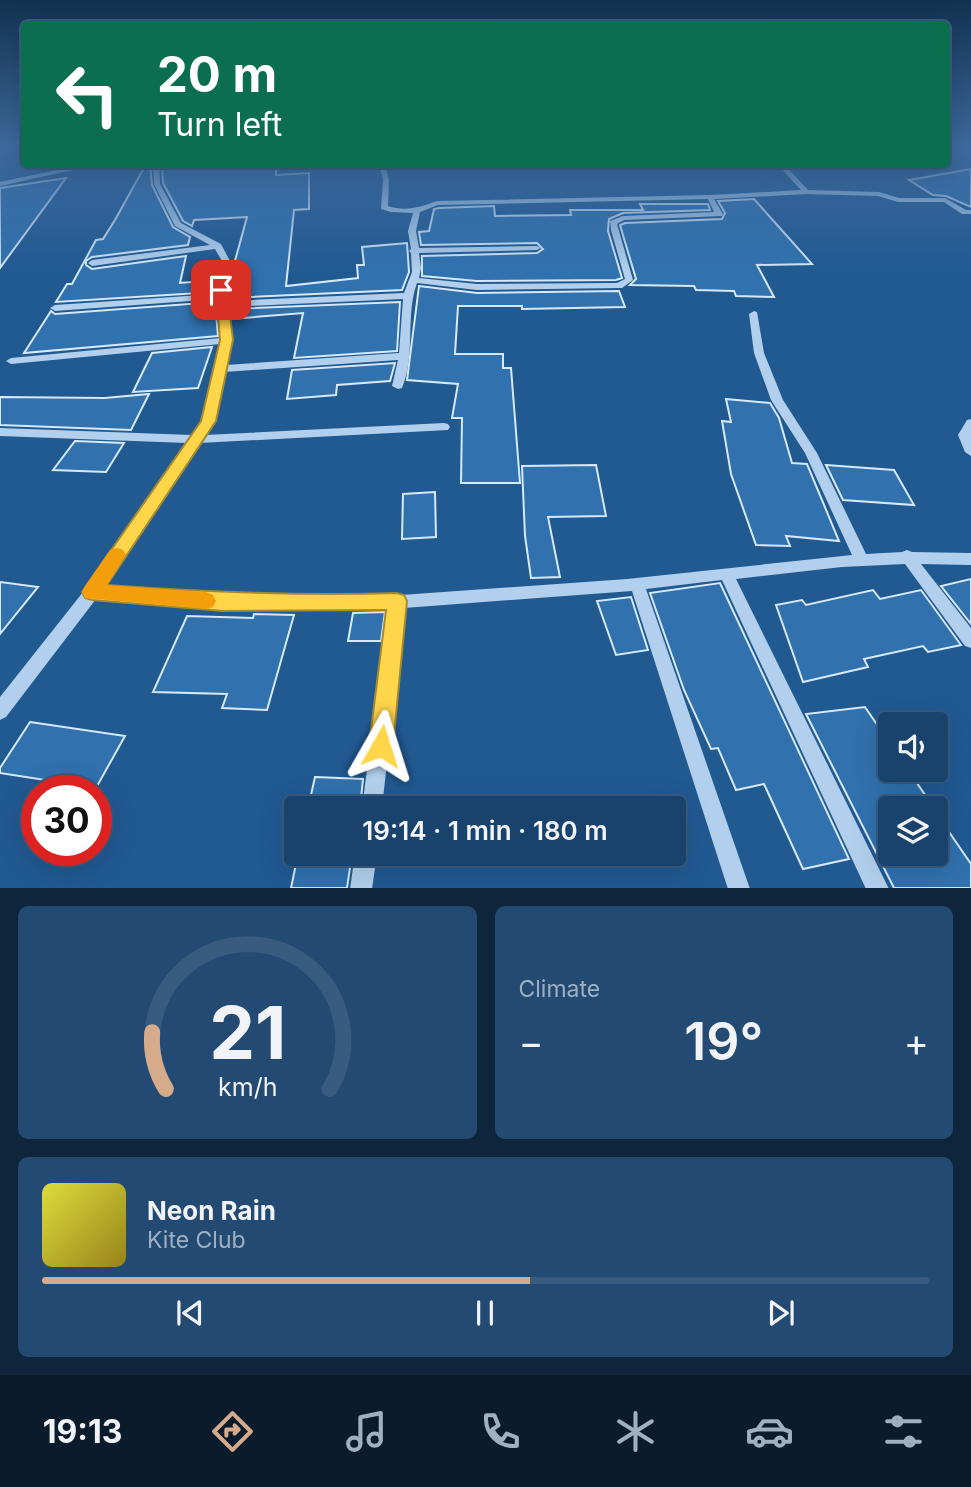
<!DOCTYPE html>
<html lang="en">
<head>
<meta charset="utf-8">
<style>
  :root { --surface:#19436d; --page:#224a72; --text:#f1f3f6; --muted:#9fb0c2; --line:#375c80; --accent:#d6ab8b }
  body { margin:0; font-family:Inter,sans-serif; background:var(--page); color:var(--text); height:100vh; display:flex; flex-direction:column; font-size:26px; white-space:nowrap }
  * { box-sizing:border-box; margin:0 }
  p { font-size:23px; color:var(--muted) }
  .icon { flex:none; width:38px; height:38px; fill:none; stroke:currentColor; stroke-width:2; stroke-linecap:round; stroke-linejoin:round }
  .map { position:relative; height:888px; overflow:hidden }
  .sheet { display:flex; flex-direction:column; gap:18px; padding:18px; background:#0e253c; flex:1 }
  .sheet>* { flex:none }
  .banner { position:absolute; left:21px; top:21px; width:929px; height:147px; border-radius:7px; box-shadow:0 7px 28px #0002,0 0 0 2px var(--line); background:#0b6e4f; color:#fff; overflow:hidden }
  .tools { position:absolute; left:878px; top:712px; display:grid; gap:14px }
  .tools a { display:grid; place-items:center; width:70px; height:70px; border-radius:7px; background:var(--surface); box-shadow:0 7px 28px #0002,0 0 0 2px var(--line); font-size:35px }
  .speed { position:absolute; left:21px; top:775px; display:flex; gap:14px; font-size:35px; font-weight:700; text-align:center }
  .speed>* { display:grid; place-content:center; width:91px; height:91px; border-radius:50%; background:var(--surface); box-shadow:0 7px 28px #0002,0 0 0 2px var(--line); line-height:1 }
  .speed .limit { border:10px solid #d22; background:#fff; color:#111 }
  .pin { position:absolute; display:grid; place-items:center; width:60px; height:60px; color:#fff; margin:-30px; border-radius:14px; box-shadow:0 4px 10px #0006 }
  .me { position:absolute; width:77px; margin:-38px; rotate:6deg; stroke-linejoin:round; filter:drop-shadow(0 0 5px #0008) }
  .turn { display:flex; align-items:center; gap:24px; height:147px; padding:0 21px; font-size:32px }
  .turn .icon { width:91px; height:91px; stroke-width:2.5 }
  .turn b { display:block; font-size:49px; line-height:60px }
  .big { font-size:52px; font-weight:600; line-height:1.1 }
  .sheet .card { flex:1; display:flex; flex-direction:column; justify-content:center; gap:10px; min-width:0; padding:0 24px; border-radius:10px; background:var(--page) }
  .sheet .dial { align-items:center; gap:0 }
  .dial svg { height:182px; overflow:visible; fill:none; stroke:var(--line); stroke-width:7; stroke-linecap:round; text-anchor:middle }
  .dial text { fill:var(--text); stroke:none }
  .song { display:flex; align-items:center; gap:21px }
  .cover { width:84px; height:84px; border-radius:10px; background:linear-gradient(135deg,hsl(60 70% 55%),hsl(50 70% 35%)) }
  .played { height:7px; border-radius:4px; background:linear-gradient(90deg,var(--accent) 55%,var(--line) 55%) }
  .keys { display:flex; justify-content:space-around; direction:ltr }
  .heat { display:flex; justify-content:space-between; align-items:center; font-size:38px; direction:ltr }
  .sheet .tiles { flex:1; display:grid; gap:18px; grid-template-columns:1fr 1fr }
  .card:last-child { grid-column:span 2 }
  .trip { position:absolute; left:284px; top:796px; width:402px; height:70px; border-radius:7px; background:var(--surface); box-shadow:0 7px 28px #0002,0 0 0 2px var(--line); font-weight:600; line-height:70px; text-align:center }
  .tab-bar { display:flex; height:112px; justify-content:space-around; align-items:center; background:#0a1b2c; color:var(--muted) }
  .tab-bar .icon { width:49px; height:49px }
  .tab-bar .current { color:var(--accent) }
  .tab-bar b { font-size:32px; color:var(--text) }
  .map>svg:first-child { display:block }
  .building { fill:#3071ae; stroke:#d7e9f9; stroke-width:2 }
  .lines { fill:none; stroke-linecap:round; stroke-linejoin:round }
  .minor { fill:#b2d0ed; fill-rule:evenodd }
  .route { fill:#ffd54a; stroke:#a68a30; stroke-width:2 }
  .slow { fill:#f59e0b }
</style>
</head>
<body>
<div class="map">
<svg width="971" height="889" viewBox="0 0 971 889">
  <rect width="100%" height="100%" fill="#215991"/>
  <g class="building">
    <polygon points="146,164 150,164 152,185 173,227 190,237 188,245 92,257 86,261 86,265 92,269 186,256 180,283 216,280 215,292 56,302 67,284 72,284 96,240 103,239 115,220"/>
    <polygon points="162,164 276,164 276,175 309,173 309,209 294,210 286,286 358,278 357,265 364,265 362,247 407,243 409,272 402,290 229,298 230,279 247,217 194,220 192,226 183,221 163,183"/>
    <polygon points="971,169 971,207 946,196 933,195 909,180"/>
    <polygon points="66,178 0,268 0,188"/>
    <polygon points="754,199 812,264 757,265 774,297 736,296 734,291 696,290 694,286 630,285 636,279 620,225 625,223 722,219 725,213 718,201"/>
    <polygon points="640,204 708,204 710,210 623,213 609,219 608,231 622,278 616,280 477,281 422,276 422,256 537,253 543,249 537,243 421,245 419,232 429,231 434,209 439,208 494,206 495,216 571,215 570,210 643,210"/>
    <polygon points="419,286 477,293 619,291 625,307 522,309 522,306 458,306 455,354 503,354 503,368 511,368 520,483 461,483 462,418 452,418 458,384 407,380"/>
    <polygon points="215,302 218,336 24,353 51,311 55,314"/>
    <polygon points="400,302 397,351 294,358 303,313 231,319 230,309"/>
    <polygon points="212,347 198,388 133,392 152,353"/>
    <polygon points="395,363 390,381 337,385 336,395 287,399 292,370"/>
    <polygon points="149,394 131,430 0,425 0,397 105,398"/>
    <polygon points="726,399 770,403 779,418 792,463 807,464 839,541 786,536 790,546 756,545 731,474 722,421 731,422"/>
    <polygon points="75,441 124,443 106,472 53,470"/>
    <polygon points="596,465 606,516 548,517 560,577 531,578 525,536 522,466"/>
    <polygon points="826,465 894,470 914,505 843,500"/>
    <polygon points="435,492 436,537 402,539 403,494"/>
    <polygon points="971,579 971,624 941,586"/>
    <polygon points="0,582 38,587 0,634"/>
    <polygon points="720,583 849,859 803,869 764,784 736,790 718,748 711,749 684,690 650,593"/>
    <polygon points="873,590 880,599 921,590 961,645 928,652 923,646 864,659 868,667 803,682 776,605 802,600 806,605"/>
    <polygon points="631,597 648,650 616,655 597,601"/>
    <polygon points="385,612 381,641 348,641 353,613"/>
    <polygon points="254,614 294,615 267,710 222,708 227,694 153,692 187,616 253,618"/>
    <polygon points="865,707 891,745 891,770 908,770 934,808 891,808 891,854 936,854 936,813 971,864 971,888 894,888 806,714"/>
    <polygon points="30,722 125,736 96,788 0,773 0,768"/>
    <polygon points="315,777 363,779 360,808 308,808"/>
    <polygon points="298,854 352,854 347,888 291,888"/>
  </g>
  <g class="lines">
    <g class="minor">
      <polygon points="85,164 100,164 0,186 0,182"/>
      <path d="M153,164H159L160,184L181,223L221,244L230,261L225,290L227,301L404,293L412,272L411,253L409,251L411,249L408,231L413,213L391,212L381,209L383,180L379,164H385L389,180L388,206C406,212 420,207 437,201L710,195L801,190L777,164H784L808,190L879,192L899,198H945L966,210H971V214H962L944,202H898L878,196L806,194L714,199L723,214L722,216L624,220L617,224L633,280L622,288L477,290L417,283C405,316 416,355 402,388L398,389L392,386L398,360L224,372L214,421L205,435L444,423L448,424L450,427L448,430L199,443L104,587L267,597L401,595L627,579L852,555L805,453L771,400L754,353L749,314L754,311L757,312L764,353L783,400L817,453L866,554L902,552L907,550L912,552L971,553V565L921,564L971,628V648L965,646L905,564L842,567L736,579L889,889H866L722,580L646,589L750,889H728L632,591L404,608L382,808H362L388,609L267,610L96,599L6,717L0,720V697L87,587L187,443L0,436V428L192,435L202,421L220,344L11,364L6,361L11,358L221,338L217,299L55,311L50,308L55,305L217,294L222,261L215,249L92,266L88,263L92,260L210,245L175,226L154,184ZM708,199L714,212L623,216L610,221L611,230L625,279L617,283L477,284L419,278L421,268L419,253L537,250L541,248L537,246L419,248L416,231L420,212L438,205ZM403,299L399,353L226,365L231,340L227,307Z"/>
      <polygon points="971,419 971,456 965,452 958,435 967,420"/>
      <polygon points="355,854 377,854 372,889 350,889"/>
    </g>
  </g>
  <linearGradient id="sky" x2="0" y2="1"><stop stop-color="#123150"/><stop offset="0.54" stop-color="#3d6a9d"/><stop offset="1" stop-color="#3d6a9d" stop-opacity="0"/></linearGradient>
  <rect width="971" height="272" fill="url(#sky)"/>
  <path class="route" d="M221,287L227,290L233,340L216,421L107,585C204,592 300,596 397,593L404,595L407,601L393,746L389,755L381,758L372,755L369,746L386,610L223,611L92,600L85,598L82,592L201,421L220,340L216,290Z"/>
  <polygon class="slow" points="117,548 123,550 126,555 107,585 206,592 213,595 216,601 213,607 206,609 85,598 82,592 85,586 110,550"/>
</svg>
<div class="tools">
<a><svg class="icon" aria-label="sound" viewBox="0 0 24 24"><path d="M4 9h4l5-4v14l-5-4H4zM17 9q2 3 0 6"/></svg></a>
<a><svg class="icon" aria-label="layers" viewBox="0 0 24 24"><path d="M12 4l9 5-9 5-9-5zM3 14l9 5 9-5"/></svg></a>
</div>
<div class="speed"><div class="limit">30</div></div>
<div class="pin" style="left:221px;top:290px;background:#d93025"><svg class="icon" aria-label="arrive" viewBox="0 0 24 24"><path d="M6 21V4h12l-3 4 3 4H6"/></svg></div>
<svg class="me" style="left:381px;top:746px" viewBox="-20 -20 40 40"><path d="M0-17L14 15 0 8-14 15z" fill="#ffd54a" stroke="#fff" stroke-width="4"/></svg>
<div class="trip">19:14 · 1 min · 180 m</div>
<div class="banner">
<div class="turn"><svg class="icon" aria-label="left" viewBox="0 0 24 24"><path d="M17 20v-9H6M10 6l-5 5 5 5"/></svg><div><b>20 m</b>Turn left</div></div>
</div>
</div>
<section class="sheet">
<div class="tiles">
<div class="card dial"><svg viewBox="0 0 100 80">
<path d="M14 69A42 42 0 1 1 86 69"/>
<path d="M14 69A42 42 0 0 1 8 44" stroke="#d6ab8b"/>
<text x="50" y="56" font-size="32" font-weight="700">21</text>
<text x="50" y="72" font-size="11">km/h</text>
</svg></div>
<div class="card"><p>Climate</p>
<div class="heat"><a>−</a><b class="big">19°</b><a>+</a></div>
</div>
<div class="card">
<div class="song"><i class="cover"></i><div><b>Neon Rain</b><p>Kite Club</p></div></div>
<div class="played"></div>
<div class="keys"><svg class="icon" aria-label="previous" viewBox="0 0 24 24"><path d="M18 5L8 12l10 7zM5 5v14"/></svg><svg class="icon" aria-label="pause" viewBox="0 0 24 24"><path d="M8 5v14M16 5v14"/></svg><svg class="icon" aria-label="next" viewBox="0 0 24 24"><path d="M6 5l10 7-10 7zM19 5v14"/></svg></div>
</div>
</div>
</section>
<nav class="tab-bar">
<b>19:13</b>
<svg class="icon current" aria-label="directions" viewBox="0 0 24 24"><path d="M12 3l9 9-9 9-9-9zM9 14v-3h6M13 9l2 2-2 2"/></svg>
<svg class="icon" aria-label="music" viewBox="0 0 24 24"><path d="M9 18V5l10-2v13"/><circle cx="6" cy="18" r="3"/><circle cx="16" cy="16" r="3"/></svg>
<svg class="icon" aria-label="phone" viewBox="0 0 24 24"><path d="M5 4h4l2 5-3 2q2 4 5 5l2-3 5 2v4C11 20 4 13 5 4z"/></svg>
<svg class="icon" aria-label="climate" viewBox="0 0 24 24"><path d="M12 3v18M4 7l16 10M4 17L20 7"/></svg>
<svg class="icon" aria-label="car" viewBox="0 0 24 24"><path d="M5 17H2v-5l4-1 3-4h7l3 4 3 1v5h-3M9 17h6M6 11h13"/><circle cx="7" cy="17" r="2"/><circle cx="17" cy="17" r="2"/></svg>
<svg class="icon" aria-label="filters" viewBox="0 0 24 24"><path d="M4 7h16M4 17h16"/><circle cx="9" cy="7" r="2"/><circle cx="15" cy="17" r="2"/></svg>
</nav>
</body>
</html>
